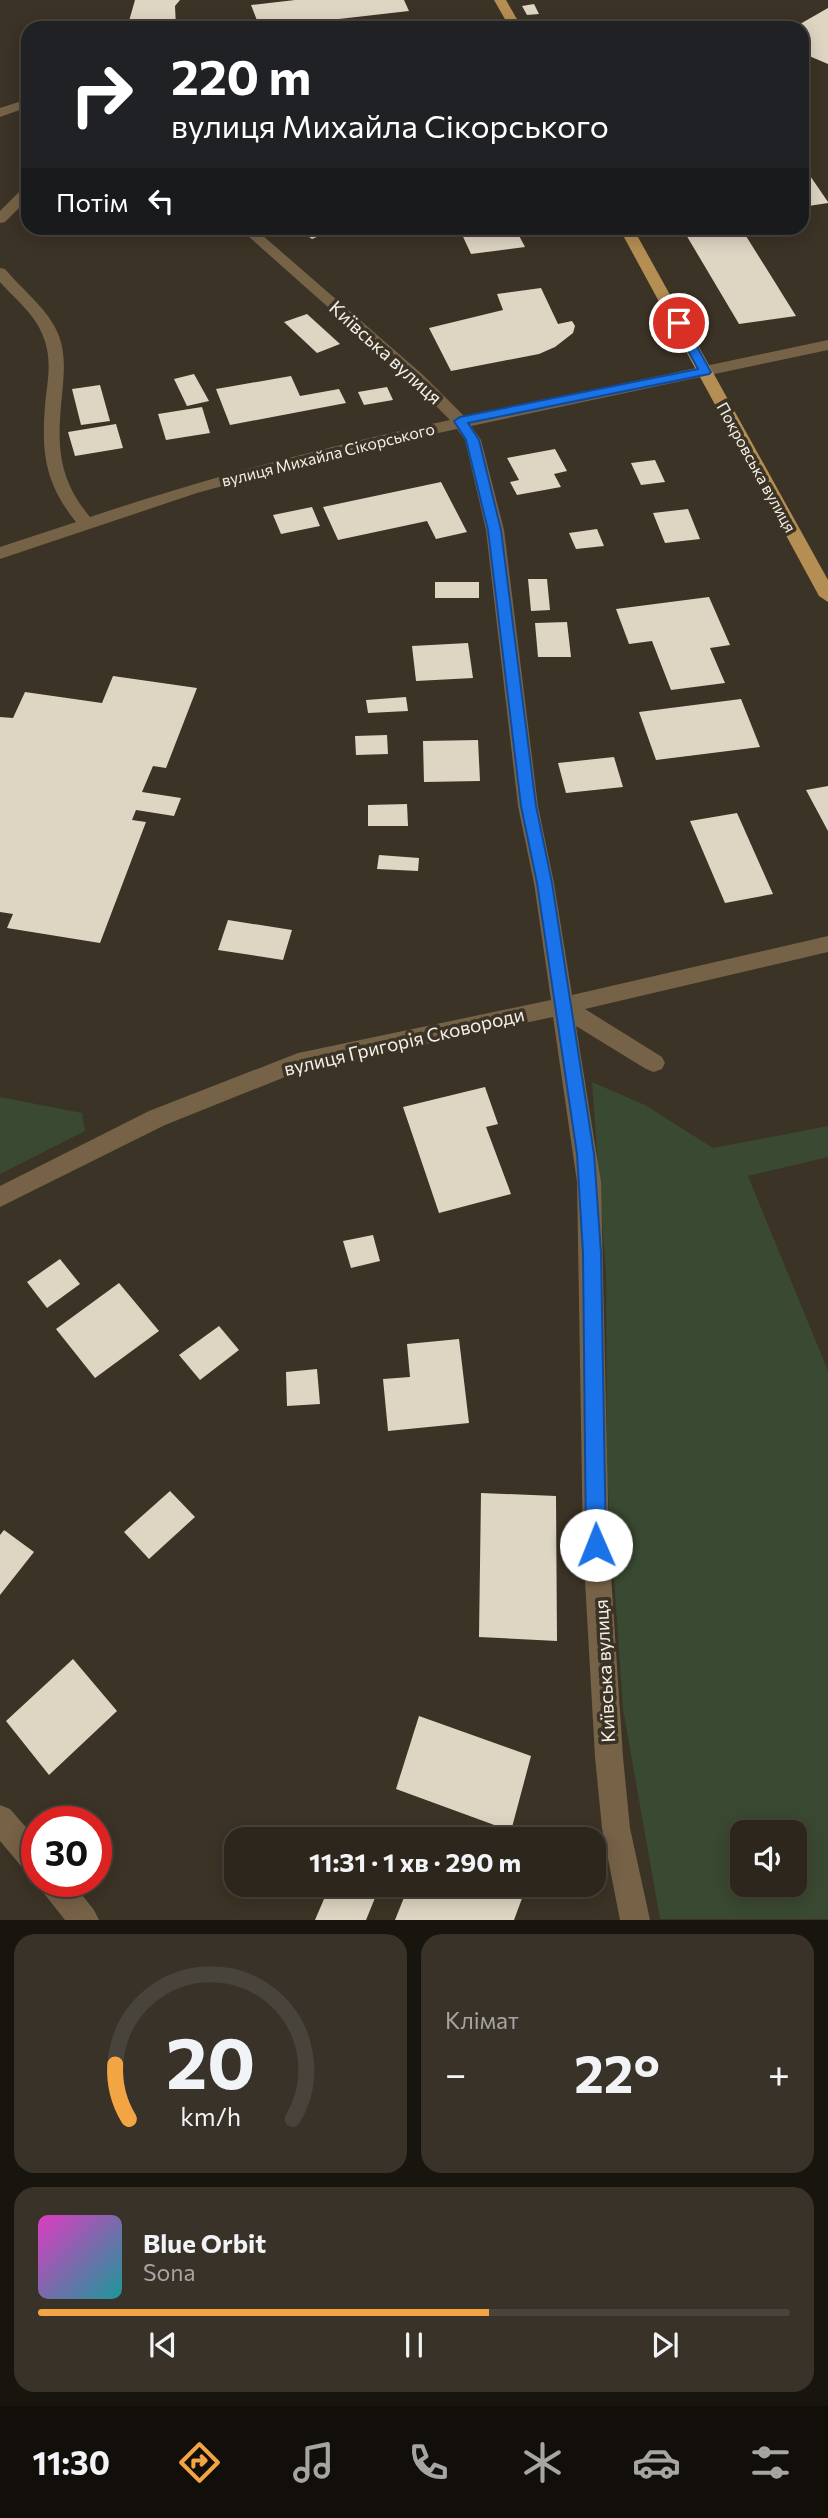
<!DOCTYPE html>
<html lang="uk">
<head>
<meta charset="utf-8">
<style>
  :root { --surface:#2c261c; --page:#383229; --text:#f1f3f6; --muted:#a6a5a3; --line:#48433b; --accent:#f3a443 }
  body { margin:0; font-family:Commissioner,sans-serif; background:var(--page); color:var(--text); height:100vh; display:flex; flex-direction:column; font-size:26px; white-space:nowrap }
  * { box-sizing:border-box; margin:0 }
  p { font-size:23px; color:var(--muted) }
  .icon { flex:none; width:38px; height:38px; fill:none; stroke:currentColor; stroke-width:2; stroke-linecap:round; stroke-linejoin:round }
  .map { position:relative; height:1920px; overflow:hidden }
  .side { display:flex; flex-direction:column; gap:14px; padding:14px; background:#18150f; flex:1 }
  .side>* { flex:none }
  .banner { position:absolute; left:21px; top:21px; width:788px; height:214px; border-radius:21px; box-shadow:0 4px 18px #0003,0 0 0 2px var(--line); background:#202124; color:#fff; overflow:hidden }
  .tools { position:absolute; left:730px; top:1820px; display:grid; gap:14px }
  .tools a { display:grid; place-items:center; width:77px; height:77px; border-radius:14px; background:var(--surface); box-shadow:0 4px 18px #0003,0 0 0 2px var(--line); font-size:35px }
  .speed { position:absolute; left:21px; top:1806px; display:flex; gap:14px; font-size:35px; font-weight:700; text-align:center }
  .speed>* { display:grid; place-content:center; width:91px; height:91px; border-radius:50%; background:var(--surface); box-shadow:0 4px 18px #0003,0 0 0 2px var(--line); line-height:1 }
  .speed .limit { border:10px solid #d22; background:#fff; color:#111 }
  .pin { position:absolute; display:grid; place-items:center; width:60px; height:60px; color:#fff; margin:-30px; border:4px solid #fff; border-radius:50%; box-shadow:0 2px 7px #0007 }
  .me { position:absolute; width:77px; margin:-38px; rotate:359deg; stroke-linejoin:round; filter:drop-shadow(0 0 5px #0008) }
  .turn { display:flex; align-items:center; gap:24px; height:147px; padding:0 35px; font-size:32px }
  .turn .icon { width:91px; height:91px; stroke-width:2.5 }
  .turn b { display:block; font-size:49px; line-height:60px }
  .then { display:flex; align-items:center; height:66px; padding:0 35px; background:#0003; gap:14px; font-size:26px }
  .big { font-size:52px; font-weight:700; line-height:1.1 }
  .side .tile { flex:1; display:flex; flex-direction:column; justify-content:center; gap:10px; min-width:0; padding:0 24px; border-radius:21px; background:var(--page) }
  .side .dial { align-items:center; gap:0 }
  .dial svg { height:182px; overflow:visible; fill:none; stroke:var(--line); stroke-width:7; stroke-linecap:round; text-anchor:middle }
  .dial text { fill:var(--text); stroke:none }
  .song { display:flex; align-items:center; gap:21px }
  .cover { width:84px; height:84px; border-radius:10px; background:linear-gradient(135deg,hsl(310 70% 55%),hsl(180 70% 35%)) }
  .played { height:7px; border-radius:4px; background:linear-gradient(90deg,var(--accent) 60%,var(--line) 60%) }
  .keys { display:flex; justify-content:space-around; direction:ltr }
  .heat { display:flex; justify-content:space-between; align-items:center; font-size:38px; direction:ltr }
  .side .tiles { flex:1; display:grid; gap:14px; grid-template-columns:1fr 1fr }
  .tile:last-child { grid-column:span 2 }
  .trip { position:absolute; left:224px; top:1827px; width:382px; height:70px; border-radius:21px; background:var(--surface); box-shadow:0 4px 18px #0003,0 0 0 2px var(--line); font-weight:700; line-height:70px; text-align:center }
  .menu { display:flex; height:112px; justify-content:space-around; align-items:center; background:#120f0b; color:var(--muted) }
  .menu .icon { width:49px; height:49px }
  .menu .current { color:var(--accent) }
  .menu b { font-size:32px; color:var(--text) }
  .map>svg:first-child { display:block }
  .green { fill:#3a4931; fill-rule:evenodd }
  .building { fill:#dfd5c3 }
  .lines { fill:none; stroke-linecap:round; stroke-linejoin:round }
  .minor { fill:#766247; fill-rule:evenodd }
  .major { fill:#b58e54; fill-rule:evenodd }
  .route { fill:#1a73e8; stroke:#114b97; stroke-width:2 }
  .labels { text-anchor:middle; dominant-baseline:central; stroke-width:7; stroke-linejoin:round; paint-order:stroke }
  .far-street-label { font-size:16px; fill:#f4efe6; stroke:#3b3325 }
  .street-label { font-size:19px; fill:#f4efe6; stroke:#3b3325 }
</style>
</head>
<body>
<div class="map">
<svg width="828" height="1920" viewBox="0 0 828 1920">
  <rect width="100%" height="100%" fill="#3b3325"/>
  <g class="green">
    <path d="M592,1082L645,1105L713,1148L828,1126V1157L748,1176L828,1371V1919H660L623,1709L607,1476L606,1274ZM742,1832H794V1885H742Z"/>
    <polygon points="0,1097 82,1113 85,1131 0,1174"/>
  </g>
  <g class="building">
    <polygon points="135,0 180,0 175,6 176,28 131,28 129,21"/>
    <polygon points="295,0 404,0 409,11 260,28 251,5"/>
    <polygon points="534,4 539,14 527,15 522,6"/>
    <polygon points="828,8 828,64 802,53 802,28 793,28"/>
    <polygon points="802,164 828,202 828,203 802,207"/>
    <polygon points="296,228 339,228 312,239"/>
    <polygon points="459,228 515,228 525,247 471,254"/>
    <polygon points="682,228 741,228 796,316 739,324"/>
    <polygon points="541,288 558,324 572,321 575,326 573,333 555,347 539,354 451,371 429,328 503,310 497,294"/>
    <polygon points="307,314 340,344 317,353 284,322"/>
    <polygon points="194,374 209,401 187,406 174,379"/>
    <polygon points="291,376 300,396 339,389 346,403 230,425 216,389"/>
    <polygon points="100,385 110,421 81,425 72,389"/>
    <polygon points="387,387 393,400 364,405 358,392"/>
    <polygon points="202,407 210,433 166,440 158,414"/>
    <polygon points="116,424 123,448 75,456 68,432"/>
    <polygon points="555,449 567,471 554,474 561,487 517,495 510,482 519,480 507,458"/>
    <polygon points="655,460 665,482 641,485 631,463"/>
    <polygon points="441,482 467,532 436,539 427,521 338,540 323,507"/>
    <polygon points="312,507 320,526 281,534 273,515"/>
    <polygon points="688,509 700,539 665,543 653,513"/>
    <polygon points="597,529 604,546 576,549 569,533"/>
    <polygon points="528,579 547,579 550,610 531,611"/>
    <rect x="435" y="582" width="44" height="16"/>
    <polygon points="709,597 730,645 710,648 725,683 671,690 652,641 629,644 616,609"/>
    <polygon points="567,622 571,657 538,657 535,623"/>
    <polygon points="468,643 473,678 416,681 412,646"/>
    <polygon points="113,676 197,688 166,768 153,766 142,792 181,798 174,816 136,810 132,820 146,822 100,943 7,928 13,914 0,912 0,717 13,718 25,692 102,703"/>
    <polygon points="406,697 408,711 368,713 366,700"/>
    <polygon points="741,699 760,747 656,760 639,712"/>
    <polygon points="387,735 388,754 356,755 355,736"/>
    <polygon points="478,740 480,781 424,782 423,741"/>
    <polygon points="614,757 623,787 566,793 558,763"/>
    <polygon points="828,786 828,831 806,790"/>
    <polygon points="407,804 408,826 368,826 368,805"/>
    <polygon points="737,813 773,894 725,903 690,821"/>
    <polygon points="379,855 419,858 418,871 377,869"/>
    <polygon points="228,920 292,930 283,960 218,950"/>
    <polygon points="485,1087 498,1124 486,1127 511,1194 439,1213 403,1107"/>
    <polygon points="373,1235 380,1261 351,1268 343,1241"/>
    <polygon points="60,1259 80,1284 47,1308 27,1282"/>
    <polygon points="119,1283 159,1331 95,1378 56,1329"/>
    <polygon points="219,1326 239,1350 200,1380 179,1355"/>
    <polygon points="459,1339 469,1423 388,1431 383,1379 410,1377 407,1344"/>
    <polygon points="317,1369 320,1404 287,1406 286,1372"/>
    <polygon points="170,1491 195,1517 149,1559 124,1532"/>
    <polygon points="481,1493 556,1496 557,1641 479,1637"/>
    <polygon points="4,1530 34,1552 0,1595 0,1535"/>
    <polygon points="73,1659 117,1711 49,1775 6,1721"/>
    <polygon points="419,1716 531,1756 511,1831 396,1789"/>
    <polygon points="330,1885 372,1885 379,1888 366,1920 315,1920"/>
    <polygon points="409,1885 508,1885 524,1893 514,1920 395,1920"/>
  </g>
  <g class="lines">
    <g class="minor">
      <polygon points="28,99 28,107 0,117 0,108"/>
      <polygon points="28,187 28,199 5,222 0,223 0,211 23,188"/>
      <path d="M239,228H254L422,374L465,417L828,340V350L471,426L481,440L504,530L538,806L554,883L572,995L828,936V952L585,1009L662,1057L665,1063L662,1069L654,1072L646,1069L576,1026L601,1182L609,1545L623,1757L630,1828L650,1920H620L602,1828L595,1757L583,1545L577,1182L553,1017L300,1071L165,1125L0,1207V1186L149,1111L298,1053L551,1000L534,883L518,806L486,530L465,440L457,429L336,455L197,493L0,559V547L76,522C42,480 41,446 46,395C49,375 51,355 43,336C35,314 15,299 0,282V268L5,269C23,291 49,309 59,336C66,355 64,375 62,395C57,444 57,477 90,517C209,477 328,446 450,420L410,380Z"/>
      <polygon points="0,1805 10,1809 37,1840 37,1877 27,1873 0,1841"/>
      <polygon points="37,1881 71,1881 94,1910 99,1920 65,1920 42,1891"/>
    </g>
    <g class="major">
      <polygon points="494,0 506,0 522,28 510,28"/>
      <polygon points="619,228 633,228 828,580 828,602 819,596"/>
    </g>
  </g>
  <polygon class="route" points="679,320 684,323 711,372 709,374 468,423 479,440 501,530 536,806 552,883 594,1154 601,1253 606,1545 603,1552 596,1555 589,1552 586,1545 583,1253 577,1154 537,883 521,806 488,530 466,440 454,421 460,417 698,369 673,323"/>
  <g class="labels">
    <g class="far-street-label">
      <text transform="translate(328 454) rotate(-14)">вулиця Михайла Сікорського</text>
      <text transform="translate(757 467) rotate(61)">Покровська вулиця</text>
    </g>
    <g class="street-label">
      <text transform="translate(386 352) rotate(42)">Київська вулиця</text>
      <text transform="translate(404 1041) rotate(-13)">вулиця Григорія Сковороди</text>
      <text transform="translate(604 1671) rotate(-93)">Київська вулиця</text>
    </g>
  </g>
</svg>
<div class="tools">
<a><svg class="icon" aria-label="sound" viewBox="0 0 24 24"><path d="M4 9h4l5-4v14l-5-4H4zM17 9q2 3 0 6"/></svg></a>
</div>
<div class="speed"><div class="limit">30</div></div>
<div class="pin" style="left:679px;top:323px;background:#d93025"><svg class="icon" aria-label="arrive" viewBox="0 0 24 24"><path d="M6 21V4h12l-3 4 3 4H6"/></svg></div>
<svg class="me" style="left:596px;top:1545px" viewBox="-20 -20 40 40"><circle r="19" fill="#fff"/><path d="M0-13L10 11 0 6-10 11z" fill="#1a73e8"/></svg>
<div class="trip">11:31 · 1 хв · 290 m</div>
<div class="banner">
<div class="turn"><svg class="icon" aria-label="right" viewBox="0 0 24 24"><path d="M7 20v-9h11M14 6l5 5-5 5"/></svg><div><b>220 m</b>вулиця Михайла Сікорського</div></div>
<div class="then">Потім<svg class="icon" aria-label="left" viewBox="0 0 24 24"><path d="M17 20v-9H6M10 6l-5 5 5 5"/></svg></div>
</div>
</div>
<section class="side">
<div class="tiles">
<div class="tile dial"><svg viewBox="0 0 100 80">
<path d="M14 69A42 42 0 1 1 86 69"/>
<path d="M14 69A42 42 0 0 1 8 45" stroke="#f3a443"/>
<text x="50" y="56" font-size="32" font-weight="700">20</text>
<text x="50" y="72" font-size="11">km/h</text>
</svg></div>
<div class="tile"><p>Клімат</p>
<div class="heat"><a>−</a><b class="big">22°</b><a>+</a></div>
</div>
<div class="tile">
<div class="song"><i class="cover"></i><div><b>Blue Orbit</b><p>Sona</p></div></div>
<div class="played"></div>
<div class="keys"><svg class="icon" aria-label="previous" viewBox="0 0 24 24"><path d="M18 5L8 12l10 7zM5 5v14"/></svg><svg class="icon" aria-label="pause" viewBox="0 0 24 24"><path d="M8 5v14M16 5v14"/></svg><svg class="icon" aria-label="next" viewBox="0 0 24 24"><path d="M6 5l10 7-10 7zM19 5v14"/></svg></div>
</div>
</div>
</section>
<nav class="menu">
<b>11:30</b>
<svg class="icon current" aria-label="directions" viewBox="0 0 24 24"><path d="M12 3l9 9-9 9-9-9zM9 14v-3h6M13 9l2 2-2 2"/></svg>
<svg class="icon" aria-label="music" viewBox="0 0 24 24"><path d="M9 18V5l10-2v13"/><circle cx="6" cy="18" r="3"/><circle cx="16" cy="16" r="3"/></svg>
<svg class="icon" aria-label="phone" viewBox="0 0 24 24"><path d="M5 4h4l2 5-3 2q2 4 5 5l2-3 5 2v4C11 20 4 13 5 4z"/></svg>
<svg class="icon" aria-label="climate" viewBox="0 0 24 24"><path d="M12 3v18M4 7l16 10M4 17L20 7"/></svg>
<svg class="icon" aria-label="car" viewBox="0 0 24 24"><path d="M5 17H2v-5l4-1 3-4h7l3 4 3 1v5h-3M9 17h6M6 11h13"/><circle cx="7" cy="17" r="2"/><circle cx="17" cy="17" r="2"/></svg>
<svg class="icon" aria-label="filters" viewBox="0 0 24 24"><path d="M4 7h16M4 17h16"/><circle cx="9" cy="7" r="2"/><circle cx="15" cy="17" r="2"/></svg>
</nav>
</body>
</html>
